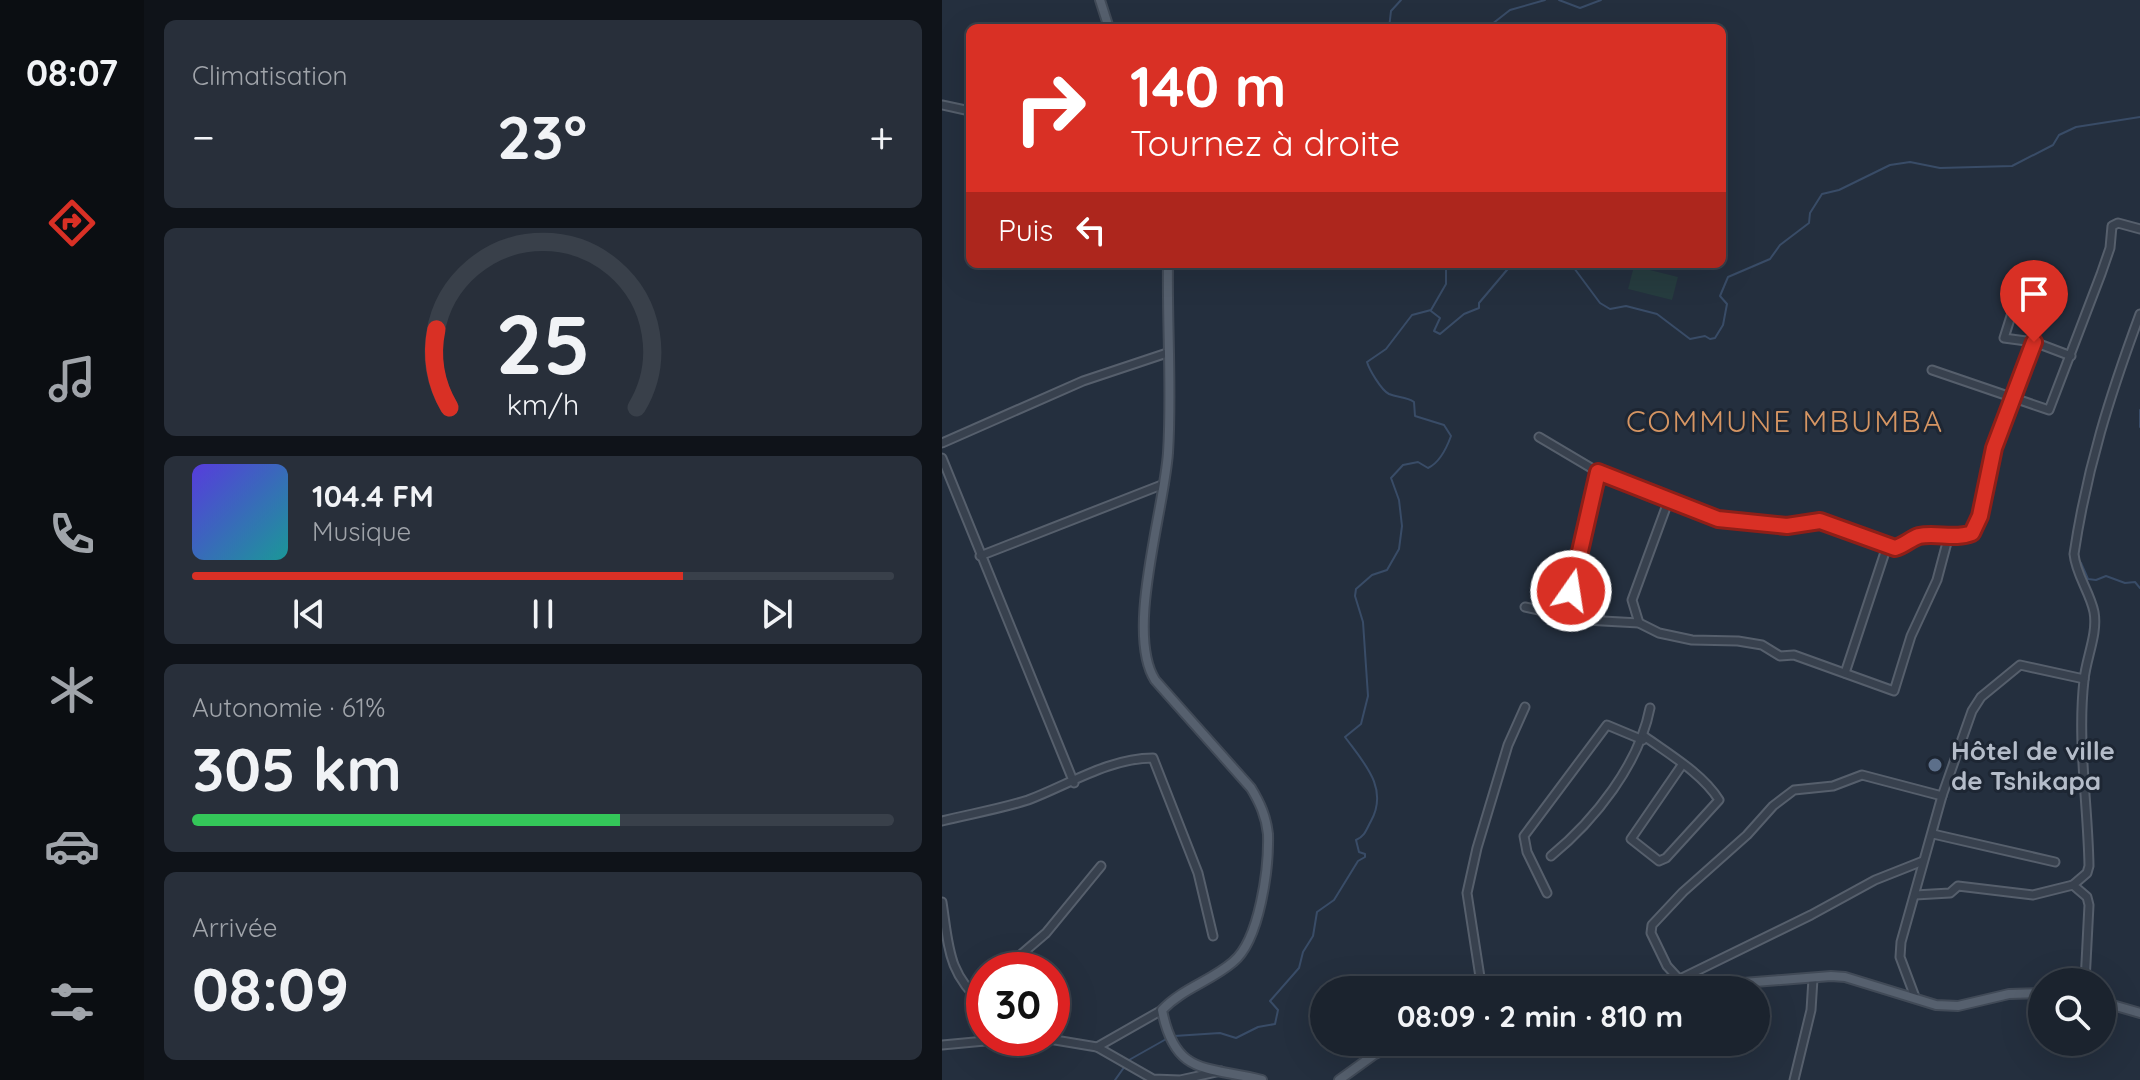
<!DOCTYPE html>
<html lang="fr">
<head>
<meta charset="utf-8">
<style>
  :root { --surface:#1b232e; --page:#282f3a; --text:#f1f3f6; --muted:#a0a4aa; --line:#39404a; --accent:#d93025 }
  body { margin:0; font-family:Quicksand,sans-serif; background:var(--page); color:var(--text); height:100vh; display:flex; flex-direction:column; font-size:30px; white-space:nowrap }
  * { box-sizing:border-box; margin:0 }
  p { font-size:26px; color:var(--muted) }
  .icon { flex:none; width:44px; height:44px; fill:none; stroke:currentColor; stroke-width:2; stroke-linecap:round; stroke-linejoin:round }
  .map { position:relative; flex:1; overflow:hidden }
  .sheet { display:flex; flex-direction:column; gap:20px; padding:20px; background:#0f1319; width:798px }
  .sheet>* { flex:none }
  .hud { position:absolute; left:24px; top:24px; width:760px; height:244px; border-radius:12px; box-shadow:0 8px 32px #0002,0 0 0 2px var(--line); background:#d93025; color:#fff; overflow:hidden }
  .fabs { position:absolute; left:1086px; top:968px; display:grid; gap:16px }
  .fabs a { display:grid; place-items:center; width:88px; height:88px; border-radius:50%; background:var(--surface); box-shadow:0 8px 32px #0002,0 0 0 2px var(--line); font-size:40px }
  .speed { position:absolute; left:24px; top:952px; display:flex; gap:16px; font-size:40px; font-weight:700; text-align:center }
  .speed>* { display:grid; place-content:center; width:104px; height:104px; border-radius:50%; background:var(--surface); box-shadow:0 8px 32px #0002,0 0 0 2px var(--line); line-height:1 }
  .speed .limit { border:12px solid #d22; background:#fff; color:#111 }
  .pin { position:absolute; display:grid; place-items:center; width:68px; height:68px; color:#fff; margin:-82px -34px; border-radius:50% 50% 50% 0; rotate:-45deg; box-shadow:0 0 8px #0007 }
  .pin .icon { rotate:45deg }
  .me { position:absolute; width:88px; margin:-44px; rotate:13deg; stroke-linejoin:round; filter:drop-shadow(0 0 6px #0008) }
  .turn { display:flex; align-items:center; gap:28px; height:168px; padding:0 32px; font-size:36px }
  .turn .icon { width:104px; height:104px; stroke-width:2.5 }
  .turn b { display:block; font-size:56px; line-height:68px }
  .then { display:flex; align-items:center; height:76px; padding:0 32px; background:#0003; gap:16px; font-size:30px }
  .big { font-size:60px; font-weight:700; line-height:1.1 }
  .sheet .tile { flex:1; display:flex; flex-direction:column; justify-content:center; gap:12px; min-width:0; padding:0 28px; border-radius:12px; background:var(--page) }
  .sheet .dial { align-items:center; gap:0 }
  .dial svg { height:208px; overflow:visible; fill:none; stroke:var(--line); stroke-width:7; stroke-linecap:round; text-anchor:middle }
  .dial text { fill:var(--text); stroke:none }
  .song { display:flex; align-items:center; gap:24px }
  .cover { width:96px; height:96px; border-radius:12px; background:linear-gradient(135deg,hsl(250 70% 55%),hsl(180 70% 35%)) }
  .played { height:8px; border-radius:4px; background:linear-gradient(90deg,var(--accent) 70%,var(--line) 70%) }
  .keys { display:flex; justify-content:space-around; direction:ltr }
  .heat { display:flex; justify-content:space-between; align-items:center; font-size:44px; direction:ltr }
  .charge { height:12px; border-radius:6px; background:linear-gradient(90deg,#34c759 61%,var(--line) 0) }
  .trip { position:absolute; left:368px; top:976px; width:460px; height:80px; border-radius:40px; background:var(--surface); box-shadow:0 8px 32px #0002,0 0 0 2px var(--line); font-weight:700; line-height:80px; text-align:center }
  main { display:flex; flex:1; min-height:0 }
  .tab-bar { display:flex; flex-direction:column; width:144px; justify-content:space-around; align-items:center; background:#0b0e12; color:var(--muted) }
  .tab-bar .icon { width:56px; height:56px }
  .tab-bar .current { color:var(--accent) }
  .tab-bar b { font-size:36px; color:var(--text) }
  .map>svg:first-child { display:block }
  .green { fill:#263c3f }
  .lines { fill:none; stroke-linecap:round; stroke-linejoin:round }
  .stream { stroke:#394c67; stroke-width:2 }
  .minor-casing { stroke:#565f6c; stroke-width:11 }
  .major-casing { stroke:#414a57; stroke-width:12 }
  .minor { stroke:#38414e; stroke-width:7 }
  .major { stroke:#56606e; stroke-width:8 }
  .route-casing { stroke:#8d1f18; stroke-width:20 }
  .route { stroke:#d93025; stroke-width:14 }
  .service-dot { fill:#5c6f8a; stroke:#1d2633; stroke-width:3 }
  .labels { text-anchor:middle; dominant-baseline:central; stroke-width:6; stroke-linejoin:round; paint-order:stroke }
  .poi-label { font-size:26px; font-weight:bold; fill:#b4bcc9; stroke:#1d2633; text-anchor:start }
  .quarter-label { font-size:30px; letter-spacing:2px; fill:#d59563; stroke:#1d2633 }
</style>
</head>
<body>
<main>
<nav class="tab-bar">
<b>08:07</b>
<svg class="icon current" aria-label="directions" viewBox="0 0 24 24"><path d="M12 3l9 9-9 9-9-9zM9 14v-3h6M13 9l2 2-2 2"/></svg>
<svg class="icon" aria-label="music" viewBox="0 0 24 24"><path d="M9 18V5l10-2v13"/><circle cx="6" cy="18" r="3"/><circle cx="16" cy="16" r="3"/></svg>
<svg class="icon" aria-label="phone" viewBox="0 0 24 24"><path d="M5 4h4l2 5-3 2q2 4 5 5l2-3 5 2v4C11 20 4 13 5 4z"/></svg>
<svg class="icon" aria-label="climate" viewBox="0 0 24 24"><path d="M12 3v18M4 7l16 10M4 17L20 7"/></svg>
<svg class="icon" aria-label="car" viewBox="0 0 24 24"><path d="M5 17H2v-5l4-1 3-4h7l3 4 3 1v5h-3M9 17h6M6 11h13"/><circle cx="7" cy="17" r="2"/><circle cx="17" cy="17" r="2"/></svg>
<svg class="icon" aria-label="filters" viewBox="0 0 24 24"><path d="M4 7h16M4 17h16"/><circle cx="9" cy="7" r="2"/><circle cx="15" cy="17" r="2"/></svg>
</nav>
<section class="sheet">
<div class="tile"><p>Climatisation</p>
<div class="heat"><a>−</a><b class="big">23°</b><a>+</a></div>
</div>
<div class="tile dial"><svg viewBox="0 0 100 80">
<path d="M14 69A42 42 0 1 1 86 69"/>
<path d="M14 69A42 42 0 0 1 9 39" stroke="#d93025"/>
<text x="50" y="56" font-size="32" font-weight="700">25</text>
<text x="50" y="72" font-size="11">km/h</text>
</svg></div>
<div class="tile">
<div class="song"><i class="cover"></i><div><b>104.4 FM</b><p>Musique</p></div></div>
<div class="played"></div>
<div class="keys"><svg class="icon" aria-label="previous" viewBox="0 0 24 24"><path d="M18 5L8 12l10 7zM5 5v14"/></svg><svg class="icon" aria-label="pause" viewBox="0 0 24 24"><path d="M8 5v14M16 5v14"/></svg><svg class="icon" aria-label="next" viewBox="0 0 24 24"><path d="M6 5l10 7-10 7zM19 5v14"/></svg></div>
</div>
<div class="tile"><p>Autonomie · 61%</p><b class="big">305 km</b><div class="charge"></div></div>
<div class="tile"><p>Arrivée</p><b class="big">08:09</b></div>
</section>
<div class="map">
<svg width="1198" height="1080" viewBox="0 0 1198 1080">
  <rect width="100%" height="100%" fill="#242f3e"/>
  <polygon class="green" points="692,266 736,277 730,300 686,289"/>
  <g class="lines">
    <g class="stream">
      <polyline points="617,0 638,8 659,0"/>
      <polyline points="447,28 449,11 459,0"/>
      <polyline points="545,28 568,10 603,0"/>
      <polyline points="598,264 608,266 611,264"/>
      <polyline points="629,264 658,303 668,309 684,306 715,314 748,339 763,336 768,339 773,338 781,325 785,304 778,296 786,277 828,259 838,245 867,223 868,213 880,194 897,190 948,165 968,162 998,168 1070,166 1111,145 1117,135 1134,127 1198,117"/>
      <polyline points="489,311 498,318 492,331 498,334 522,314 537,308 537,303 570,264"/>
      <polyline points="1198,410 1198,427"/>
      <polyline points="1139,563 1146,579 1154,580 1164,576 1183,583 1193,582 1198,588"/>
      <path d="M232,1036L278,1033L294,1038L316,1027L333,1024L336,1010L328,1001L357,968L361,952L371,936L375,912L392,900L416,861L423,857V854L417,852L414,840C423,836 424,830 429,821C447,788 422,763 403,737L419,724L426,696L421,622L413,596L414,589L430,575L445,570L457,549L460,526L457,500L449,478L461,465L476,462L486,468C497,463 505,447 509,436L502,425L473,416L472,402C464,396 456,398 447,394C439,390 427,369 425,362L444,349L470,315L489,310L504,284V264"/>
      <polyline points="187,1060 226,1038"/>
      <polyline points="173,1080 183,1066"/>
    </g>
    <defs>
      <g id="minor">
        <polyline points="0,105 28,111"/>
        <polyline points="1069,316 1062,338 1092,342 1129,356"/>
        <polyline points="990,370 1107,410 1159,274 1168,248 1170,226 1176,223 1198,229"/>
        <polyline points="597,437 656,472 776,519 845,526 878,521 953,548 977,536 1022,536 1034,529 1052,448 1092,342"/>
        <polyline points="0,443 141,381 225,353"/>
        <polyline points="0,458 132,783"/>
        <polyline points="38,556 222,484"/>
        <polyline points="583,607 643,620 697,623 717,633 750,640 796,641 820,645 838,656 852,655 952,691 969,636 995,580 1007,535"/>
        <polyline points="624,614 656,472"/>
        <polyline points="697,623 690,600 726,502"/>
        <polyline points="903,673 945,546"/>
        <path d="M702,736C727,754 761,774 777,800L724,858L717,861L689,839L740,765"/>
        <path d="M0,821C28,814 58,809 86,800C126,785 167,758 211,758L256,873L271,936"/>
        <polyline points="991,834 1113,862"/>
        <path d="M609,856C653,820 697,764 708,708"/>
        <polyline points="605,893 585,852 582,836 665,725 701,740"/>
        <polyline points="973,895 1008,893 1016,886 1091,895 1131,885"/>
        <path d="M0,902C7,947 5,973 42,1005"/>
        <polyline points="61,970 104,933 159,866"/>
        <polyline points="737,979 725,966 709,933 710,925 741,892 805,835 831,806 852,790 891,786 920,775 1000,796"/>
        <polyline points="736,980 869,915 933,880 981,861"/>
        <path d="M1143,982L1147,905L1145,897L1131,885L1145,873L1147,866C1146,804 1135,742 1142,680C1144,658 1156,634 1152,612C1148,592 1134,575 1132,554C1145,467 1168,395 1198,314"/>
        <polyline points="540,990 525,893 535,848 566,745 583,707"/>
        <polyline points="29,994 42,984"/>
        <polyline points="973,997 958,957 959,942 1000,796 1030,711 1039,697 1078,665 1142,679"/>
        <polyline points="101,1038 155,1047 211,1079 238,1080 279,1071"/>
        <polyline points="0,1045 75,1038"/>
        <polyline points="155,1047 220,1010"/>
        <polyline points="852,1080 869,1010 871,979"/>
      </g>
      <g id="major">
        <polyline points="158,0 167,28"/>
        <path d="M226,264C225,327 230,390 226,453C222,511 183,633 213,680L309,788C318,803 324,816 326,834C327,867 318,940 291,962C269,981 241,988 220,1010C233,1076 264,1066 320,1080"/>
        <polyline points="713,990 889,976 903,977 994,1005 1016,1006 1067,994 1100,993"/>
        <polyline points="1160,1002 1198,1013"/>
        <polyline points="397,1080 433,1054 458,1042"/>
      </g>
    </defs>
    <use href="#minor" class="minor-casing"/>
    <use href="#major" class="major-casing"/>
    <use href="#minor" class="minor"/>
    <use href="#major" class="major"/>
  </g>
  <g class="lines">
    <defs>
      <path id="route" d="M629,591L656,472L776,519L845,526L878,521L953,548C963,545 968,539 977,536C994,532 1013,540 1030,533L1038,516L1052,448L1092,342"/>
    </defs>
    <use href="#route" class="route-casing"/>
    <use href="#route" class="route"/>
  </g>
  <circle class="service-dot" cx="993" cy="765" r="8"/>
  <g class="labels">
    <g class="poi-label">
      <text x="1009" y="750">Hôtel de ville<tspan x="1009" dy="30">de Tshikapa</tspan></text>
    </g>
    <g class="quarter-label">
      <text x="843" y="421">COMMUNE MBUMBA</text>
    </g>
  </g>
</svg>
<div class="fabs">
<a><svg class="icon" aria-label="search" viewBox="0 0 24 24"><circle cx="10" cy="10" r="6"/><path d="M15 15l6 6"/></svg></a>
</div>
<div class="speed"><div class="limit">30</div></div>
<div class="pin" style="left:1092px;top:342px;background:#d93025"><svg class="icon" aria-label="arrive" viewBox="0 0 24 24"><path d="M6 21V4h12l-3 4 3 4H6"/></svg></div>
<svg class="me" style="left:629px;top:591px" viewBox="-20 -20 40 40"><circle r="17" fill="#d93025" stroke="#fff" stroke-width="3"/><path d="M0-11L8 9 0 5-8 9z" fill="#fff"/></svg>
<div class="trip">08:09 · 2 min · 810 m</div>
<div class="hud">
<div class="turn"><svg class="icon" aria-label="right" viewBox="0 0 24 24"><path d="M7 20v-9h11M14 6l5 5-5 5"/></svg><div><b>140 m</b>Tournez à droite</div></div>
<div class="then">Puis<svg class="icon" aria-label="left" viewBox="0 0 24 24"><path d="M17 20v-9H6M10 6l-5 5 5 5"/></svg></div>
</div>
</div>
</main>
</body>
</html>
